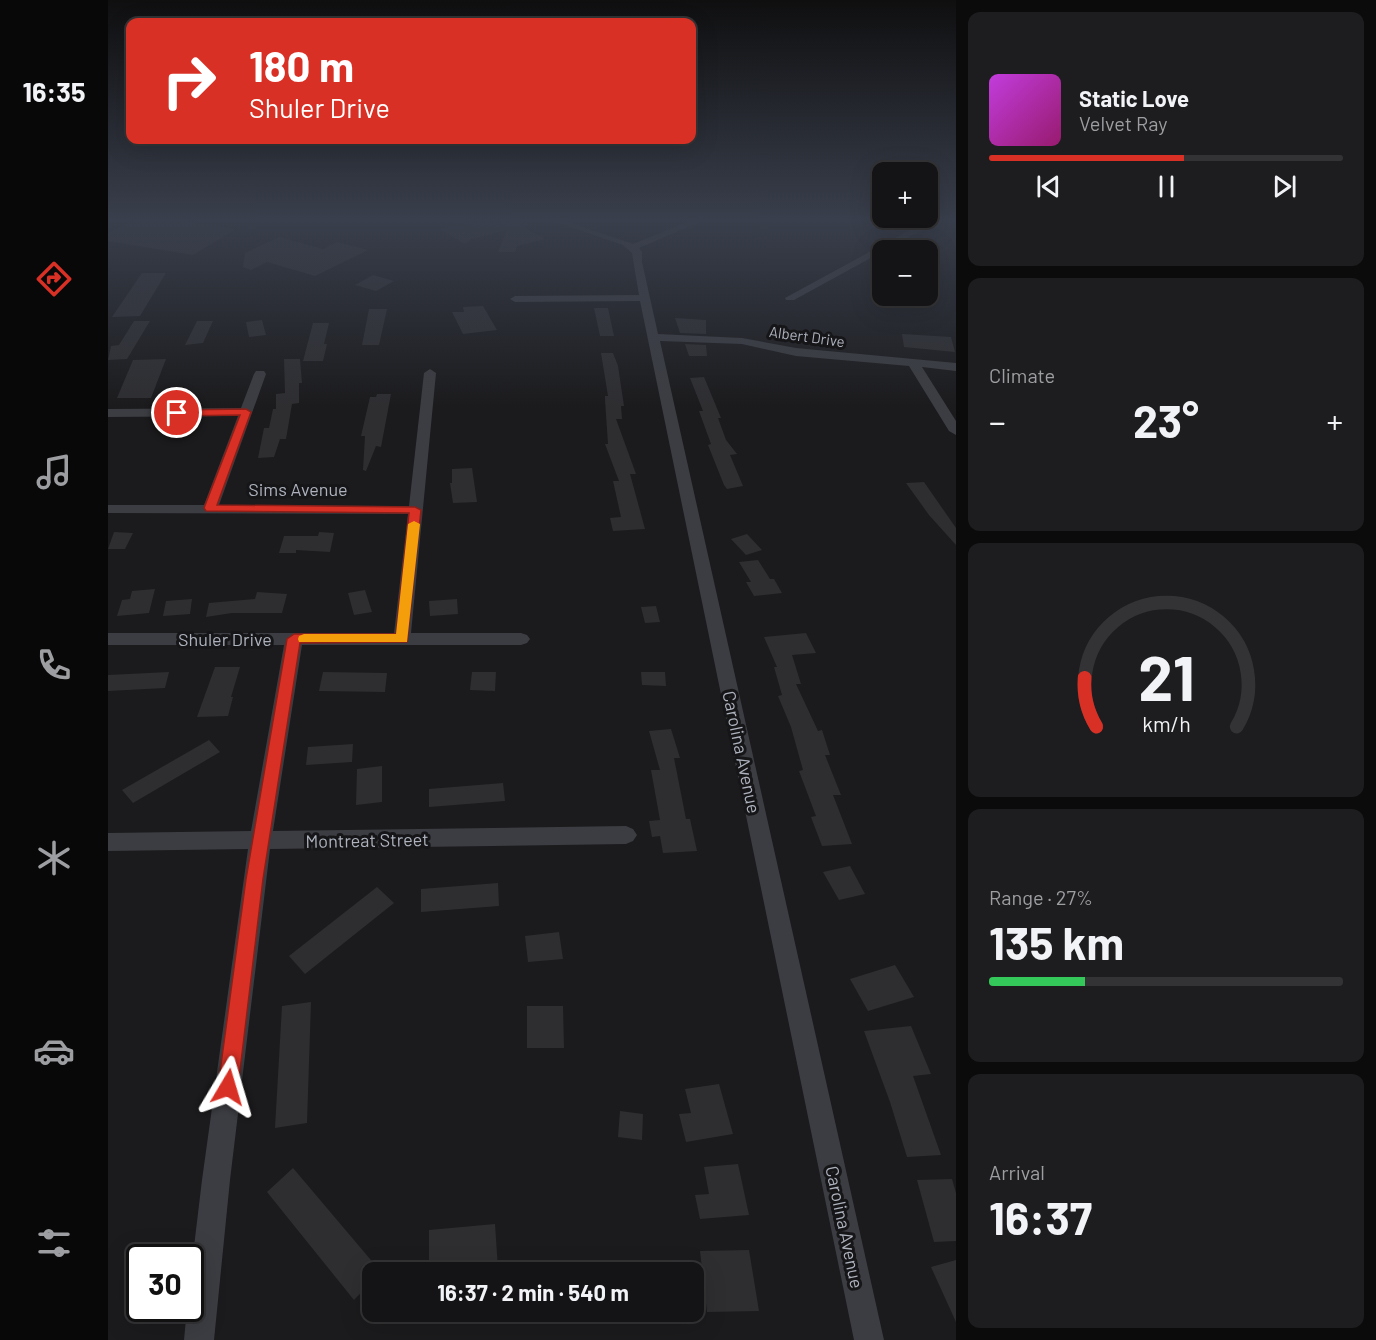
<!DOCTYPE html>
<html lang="en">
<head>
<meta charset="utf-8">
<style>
  :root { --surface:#141416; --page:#1d1d1f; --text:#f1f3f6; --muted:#9d9ea1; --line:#333335; --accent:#d93025 }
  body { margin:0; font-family:Barlow,sans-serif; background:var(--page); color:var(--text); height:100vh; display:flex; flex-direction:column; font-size:22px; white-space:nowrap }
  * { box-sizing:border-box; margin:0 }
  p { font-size:20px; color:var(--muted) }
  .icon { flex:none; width:33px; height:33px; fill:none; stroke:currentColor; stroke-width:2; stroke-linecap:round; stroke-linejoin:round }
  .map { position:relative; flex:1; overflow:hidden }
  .panel { display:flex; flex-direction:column; gap:12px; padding:12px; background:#0b0b0c; width:420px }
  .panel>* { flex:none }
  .guide { position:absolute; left:18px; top:18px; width:570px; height:126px; border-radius:12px; box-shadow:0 6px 24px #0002,0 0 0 2px var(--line); background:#d93025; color:#fff; overflow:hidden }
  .controls { position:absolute; left:764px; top:162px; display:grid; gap:12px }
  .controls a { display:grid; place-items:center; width:66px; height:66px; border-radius:12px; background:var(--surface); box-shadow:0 6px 24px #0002,0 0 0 2px var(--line); font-size:30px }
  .speed { position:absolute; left:18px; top:1244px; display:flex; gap:12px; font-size:30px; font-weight:700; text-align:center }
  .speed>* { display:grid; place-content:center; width:78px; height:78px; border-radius:50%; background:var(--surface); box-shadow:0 6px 24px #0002,0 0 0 2px var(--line); line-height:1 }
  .speed .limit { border:3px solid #111; border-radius:9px; background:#fff; color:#111 }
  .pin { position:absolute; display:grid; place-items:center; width:51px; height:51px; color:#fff; margin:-26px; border:3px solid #fff; border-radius:50%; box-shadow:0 2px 6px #0007 }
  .me { position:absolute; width:66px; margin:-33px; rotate:7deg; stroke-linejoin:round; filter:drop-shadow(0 0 4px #0008) }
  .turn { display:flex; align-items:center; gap:21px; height:126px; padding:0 24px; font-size:27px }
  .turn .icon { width:78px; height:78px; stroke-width:2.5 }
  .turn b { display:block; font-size:42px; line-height:51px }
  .big { font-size:45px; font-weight:700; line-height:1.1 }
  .panel .tile { flex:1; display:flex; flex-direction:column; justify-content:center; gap:9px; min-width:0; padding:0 21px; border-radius:12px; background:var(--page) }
  .panel .dial { align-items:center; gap:0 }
  .dial svg { height:156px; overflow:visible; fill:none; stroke:var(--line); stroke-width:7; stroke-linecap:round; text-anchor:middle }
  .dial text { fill:var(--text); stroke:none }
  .song { display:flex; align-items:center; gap:18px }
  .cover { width:72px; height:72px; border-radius:9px; background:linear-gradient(135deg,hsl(290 70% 55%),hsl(320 70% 35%)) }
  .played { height:6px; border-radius:3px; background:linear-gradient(90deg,var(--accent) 55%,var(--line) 55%) }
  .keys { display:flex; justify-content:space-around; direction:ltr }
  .heat { display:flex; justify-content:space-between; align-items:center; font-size:33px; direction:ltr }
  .charge { height:9px; border-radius:4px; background:linear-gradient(90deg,#34c759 27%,var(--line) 0) }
  .trip { position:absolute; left:254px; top:1262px; width:342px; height:60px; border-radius:12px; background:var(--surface); box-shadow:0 6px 24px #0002,0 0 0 2px var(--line); font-weight:700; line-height:60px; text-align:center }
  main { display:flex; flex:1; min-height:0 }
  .dock { display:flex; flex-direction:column; width:108px; justify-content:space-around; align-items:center; background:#080809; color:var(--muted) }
  .dock .icon { width:42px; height:42px }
  .dock .current { color:var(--accent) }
  .dock b { font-size:27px; color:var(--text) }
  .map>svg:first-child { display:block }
  .building { fill:#2e2e31 }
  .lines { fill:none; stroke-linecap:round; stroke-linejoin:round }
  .street { fill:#3c3d42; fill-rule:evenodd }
  .route { fill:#d93025; stroke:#8d1f18; stroke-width:1.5 }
  .slow { fill:#f59e0b }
  .labels { text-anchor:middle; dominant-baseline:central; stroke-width:6; stroke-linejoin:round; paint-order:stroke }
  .far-street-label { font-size:15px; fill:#adb2bd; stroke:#161618 }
  .street-label { font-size:18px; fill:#adb2bd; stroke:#161618 }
</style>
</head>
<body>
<main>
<nav class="dock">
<b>16:35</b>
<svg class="icon current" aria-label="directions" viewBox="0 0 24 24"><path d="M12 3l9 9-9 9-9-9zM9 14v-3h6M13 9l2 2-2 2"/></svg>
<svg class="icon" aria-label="music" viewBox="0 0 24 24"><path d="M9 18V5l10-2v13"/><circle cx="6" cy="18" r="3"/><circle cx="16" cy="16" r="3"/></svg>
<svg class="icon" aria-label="phone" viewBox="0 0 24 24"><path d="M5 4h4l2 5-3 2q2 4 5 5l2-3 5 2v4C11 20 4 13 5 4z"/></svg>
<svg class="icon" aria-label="climate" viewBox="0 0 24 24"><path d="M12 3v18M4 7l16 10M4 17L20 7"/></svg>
<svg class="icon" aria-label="car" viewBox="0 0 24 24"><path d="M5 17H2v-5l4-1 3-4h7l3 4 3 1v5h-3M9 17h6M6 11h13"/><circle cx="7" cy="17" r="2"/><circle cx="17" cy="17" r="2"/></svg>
<svg class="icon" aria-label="filters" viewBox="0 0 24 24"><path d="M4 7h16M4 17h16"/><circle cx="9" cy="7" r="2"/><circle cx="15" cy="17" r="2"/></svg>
</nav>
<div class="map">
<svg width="848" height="1340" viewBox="0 0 848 1340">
  <rect width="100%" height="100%" fill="#1b1b1d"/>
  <g class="building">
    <polygon points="26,220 66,220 128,229 85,255 0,241 0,233"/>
    <polygon points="349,220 419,220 419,225 413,226 437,239 409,246 407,252 390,252 399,230 363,239 357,244 331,229 359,225"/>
    <polygon points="171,237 215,249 229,242 260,250 207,276 159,262 143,270 135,267 137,253"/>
    <polygon points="34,273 58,273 32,316 4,317"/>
    <polygon points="265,275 286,281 268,291 247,285"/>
    <polygon points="375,306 389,330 355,334 344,312 356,312 355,307"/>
    <polygon points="486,308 500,308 506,336 492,336"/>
    <polygon points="261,309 279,309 271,345 254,345"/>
    <polygon points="567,318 598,320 598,334 572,333"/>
    <polygon points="154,320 158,335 141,337 138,322"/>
    <polygon points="26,321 42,321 19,359 0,360 3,346 11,345"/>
    <polygon points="89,321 105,321 95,343 77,345"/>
    <polygon points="205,323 221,323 216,344 219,344 215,361 195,361"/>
    <polygon points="794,334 843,337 847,352 796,347"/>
    <polygon points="577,344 598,345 599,356 581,356"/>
    <polygon points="493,353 505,353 510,366 516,406 513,406 514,419 508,419 528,474 522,474 537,529 505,531 502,518 513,517 505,481 511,481 497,444 500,444 497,400 497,396 500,396"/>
    <polygon points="58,359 43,398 9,398 25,360"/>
    <polygon points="176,359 192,359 194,383 191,383 191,403 184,404 178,439 172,439 166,457 150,458 156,428 161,428 165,409 168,409 168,394 177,393"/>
    <polygon points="596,377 613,418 610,418 618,440 629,454 622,455 635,486 619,489 616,485 600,445 603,444 591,411 595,411 582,378"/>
    <polygon points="269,394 283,394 273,447 268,446 258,471 255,470 257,436 253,436 262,397 268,397"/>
    <polygon points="364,468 369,502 345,503 342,483 344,483 344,469"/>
    <polygon points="816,482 848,528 848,545 821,515 798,483"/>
    <polygon points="6,532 25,533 17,549 0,549"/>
    <polygon points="211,532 226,533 222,552 188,550 188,553 171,553 176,536 210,536"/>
    <polygon points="639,534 654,550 638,555 623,539"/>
    <polygon points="650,560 662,579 666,579 674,593 646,596 638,582 643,582 631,562"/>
    <polygon points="47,589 41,613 9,616 14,600 22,599 24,591"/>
    <polygon points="257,590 264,612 246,615 240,593"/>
    <polygon points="149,592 179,594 174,613 124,613 98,617 101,603 147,599"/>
    <polygon points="84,599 82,614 55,616 58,601"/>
    <polygon points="349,599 350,614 322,616 321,601"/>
    <polygon points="548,606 552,622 537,623 533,607"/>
    <polygon points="698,633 708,653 684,655 693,684 688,684 710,731 714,730 722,755 717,755 733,795 725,795 744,844 714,846 703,817 708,816 691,771 695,770 683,727 670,696 674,695 666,667 669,667 656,637"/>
    <polygon points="107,667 132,667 123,697 125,697 120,716 89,717"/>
    <polygon points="61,672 57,688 0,691 0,675"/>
    <polygon points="215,672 279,673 277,692 211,691"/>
    <polygon points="364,672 388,672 387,691 362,690"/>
    <polygon points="533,672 557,672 558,686 534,685"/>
    <polygon points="563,729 572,758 566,758 578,819 582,819 589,851 555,853 552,836 544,837 541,821 552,820 543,770 552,770 541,731"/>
    <polygon points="101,740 112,752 25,803 14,790"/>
    <polygon points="245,744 244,762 198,765 200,747"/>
    <polygon points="274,766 274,802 248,805 249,769"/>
    <polygon points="395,783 397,801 321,807 321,789"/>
    <polygon points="742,866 757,894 731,900 715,872"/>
    <polygon points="390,883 391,906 313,912 313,889"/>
    <polygon points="269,887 286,903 197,974 181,956"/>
    <polygon points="451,932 455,959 420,962 417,936"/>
    <polygon points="787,965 806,997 760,1011 742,979"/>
    <polygon points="203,1002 199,1123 167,1128 174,1006"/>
    <polygon points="419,1006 455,1006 456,1048 419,1048"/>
    <polygon points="803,1026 823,1074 805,1076 833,1155 799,1157 782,1102 756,1031"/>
    <polygon points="611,1084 625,1134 578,1142 571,1114 583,1113 577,1089"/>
    <polygon points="512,1111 535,1114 534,1140 510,1137"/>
    <polygon points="630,1164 641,1215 592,1219 587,1195 601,1194 596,1167"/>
    <polygon points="185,1168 273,1272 264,1272 264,1281 246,1300 159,1192"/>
    <polygon points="844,1179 848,1193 848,1241 826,1242 809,1180"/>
    <polygon points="387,1224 390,1269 321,1269 321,1230"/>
    <polygon points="641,1250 651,1311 599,1312 592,1251"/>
    <polygon points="848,1260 848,1322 823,1267"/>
  </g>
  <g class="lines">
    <g class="street">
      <polygon points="442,220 455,220 525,244 584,220 596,220 531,248 534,252 534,262 550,334 634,338 688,348 848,363 848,371 814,367 848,421 848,435 841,431 801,366 688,356 634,344 552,341 776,1340 746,1340 532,301 407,302 402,299 407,296 531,295 524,253 515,245"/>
      <polygon points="820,220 832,220 686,300 678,300 677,298"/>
      <polygon points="322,369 328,373 303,633 413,633 419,635 422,639 419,643 413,645 194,645 165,831 518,826 525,829 529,835 525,841 518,844 162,849 122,1180 106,1340 76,1340 79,1308 82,1308 82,1280 94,1180 140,849 0,851 0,833 143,831 176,645 0,645 0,633 286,633 300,514 0,513 0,505 96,505 130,416 0,417 0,409 133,408 146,374 148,371 156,371 158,374 111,505 301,506 316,373"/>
    </g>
  </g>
  <linearGradient id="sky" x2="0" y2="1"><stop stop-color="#0f0f10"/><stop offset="0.54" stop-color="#393f4c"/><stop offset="1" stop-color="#393f4c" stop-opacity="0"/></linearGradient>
  <rect width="848" height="407" fill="url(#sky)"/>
  <polygon class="route" points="138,409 143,412 109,505 307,507 313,510 299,642 192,643 155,879 130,1087 127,1094 120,1097 113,1094 110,1087 138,879 179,639 186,634 288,634 301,513 98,511 96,508 132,415 69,416 64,413 69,410"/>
  <polygon class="slow" points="306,521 312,524 299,642 191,642 190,639 191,636 196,634 288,634 300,524"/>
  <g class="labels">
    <g class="far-street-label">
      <text transform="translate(699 336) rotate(8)">Albert Drive</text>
    </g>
    <g class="street-label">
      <text x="190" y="489">Sims Avenue</text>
      <text x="117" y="639">Shuler Drive</text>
      <text transform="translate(634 752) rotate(78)">Carolina Avenue</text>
      <text transform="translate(259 840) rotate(-1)">Montreat Street</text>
      <text transform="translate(737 1227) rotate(78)">Carolina Avenue</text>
    </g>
  </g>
</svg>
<div class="controls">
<a>+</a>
<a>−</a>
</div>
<div class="speed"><div class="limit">30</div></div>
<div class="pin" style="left:69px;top:413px;background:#d93025"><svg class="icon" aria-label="arrive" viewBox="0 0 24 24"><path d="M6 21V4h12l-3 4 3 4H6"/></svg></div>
<svg class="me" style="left:120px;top:1087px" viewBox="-20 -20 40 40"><path d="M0-17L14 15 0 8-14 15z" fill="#d93025" stroke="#fff" stroke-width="4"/></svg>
<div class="trip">16:37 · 2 min · 540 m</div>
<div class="guide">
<div class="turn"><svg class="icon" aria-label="right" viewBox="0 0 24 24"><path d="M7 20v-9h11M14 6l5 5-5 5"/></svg><div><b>180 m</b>Shuler Drive</div></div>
</div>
</div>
<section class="panel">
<div class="tile">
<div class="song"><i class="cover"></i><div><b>Static Love</b><p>Velvet Ray</p></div></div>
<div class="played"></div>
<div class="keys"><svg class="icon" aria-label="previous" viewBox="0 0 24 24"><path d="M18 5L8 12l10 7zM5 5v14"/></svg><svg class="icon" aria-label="pause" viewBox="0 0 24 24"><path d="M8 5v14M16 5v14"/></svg><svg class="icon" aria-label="next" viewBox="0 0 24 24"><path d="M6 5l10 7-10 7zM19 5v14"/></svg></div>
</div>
<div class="tile"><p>Climate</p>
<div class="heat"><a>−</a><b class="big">23°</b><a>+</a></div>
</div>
<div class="tile dial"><svg viewBox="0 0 100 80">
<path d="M14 69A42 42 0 1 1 86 69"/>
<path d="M14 69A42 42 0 0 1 8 44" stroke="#d93025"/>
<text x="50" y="56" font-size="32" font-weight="700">21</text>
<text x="50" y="72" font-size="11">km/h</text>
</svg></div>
<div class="tile"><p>Range · 27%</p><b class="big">135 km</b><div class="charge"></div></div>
<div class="tile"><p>Arrival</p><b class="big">16:37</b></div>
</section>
</main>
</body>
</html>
